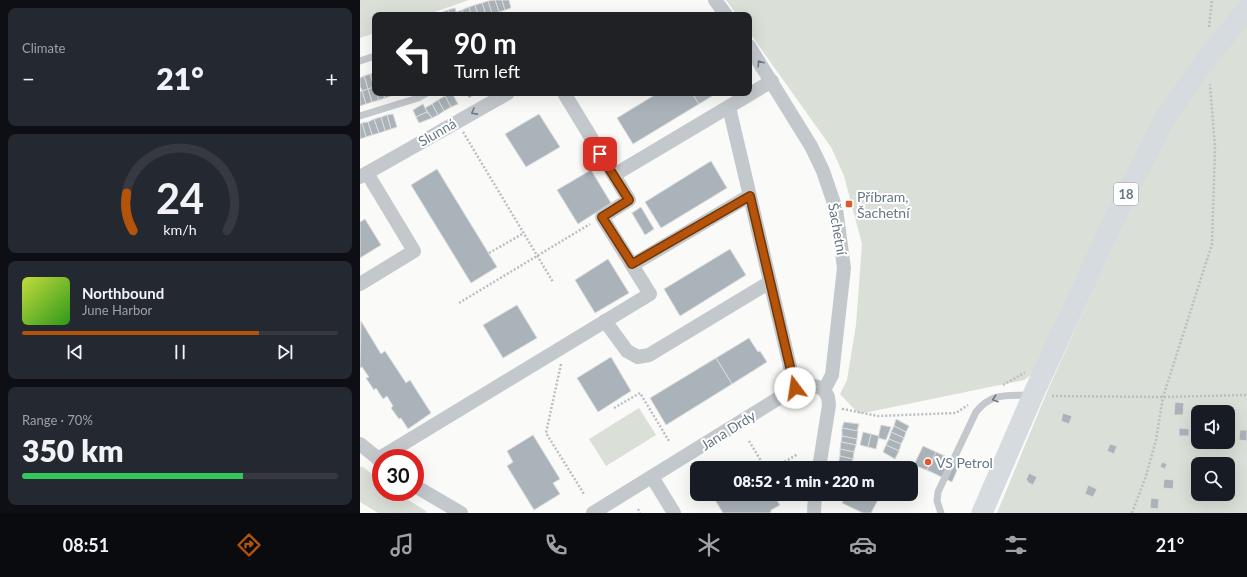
<!DOCTYPE html>
<html lang="en">
<head>
<meta charset="utf-8">
<style>
  :root { --surface:#171b24; --page:#242831; --text:#f1f3f6; --muted:#9ea1a6; --line:#363941; --accent:#b45309 }
  body { margin:0; font-family:Lato,sans-serif; background:var(--page); color:var(--text); height:100vh; display:flex; flex-direction:column; font-size:15px; white-space:nowrap }
  * { box-sizing:border-box; margin:0 }
  p { font-size:13px; color:var(--muted) }
  .icon { flex:none; width:22px; height:22px; fill:none; stroke:currentColor; stroke-width:2; stroke-linecap:round; stroke-linejoin:round }
  .map { position:relative; flex:1; overflow:hidden }
  .side { display:flex; flex-direction:column; gap:8px; padding:8px; background:#0d0f14; width:360px }
  .side>* { flex:none }
  .guide { position:absolute; left:12px; top:12px; width:380px; height:84px; border-radius:8px; box-shadow:0 4px 16px #0002; background:#202124; color:#fff; overflow:hidden }
  .tools { position:absolute; left:831px; top:405px; display:grid; gap:8px }
  .tools a { display:grid; place-items:center; width:44px; height:44px; border-radius:8px; background:var(--surface); box-shadow:0 4px 16px #0002; font-size:20px }
  .speed { position:absolute; left:12px; top:449px; display:flex; gap:8px; font-size:20px; font-weight:700; text-align:center }
  .speed>* { display:grid; place-content:center; width:52px; height:52px; border-radius:50%; background:var(--surface); box-shadow:0 4px 16px #0002; line-height:1 }
  .speed .limit { border:6px solid #d22; background:#fff; color:#111 }
  .pin { position:absolute; display:grid; place-items:center; width:34px; height:34px; color:#fff; margin:-17px; border-radius:8px; box-shadow:0 2px 6px #0006 }
  .me { position:absolute; width:44px; margin:-22px; rotate:346deg; stroke-linejoin:round; filter:drop-shadow(0 0 3px #0008) }
  .turn { display:flex; align-items:center; gap:14px; height:84px; padding:0 16px; font-size:18px }
  .turn .icon { width:52px; height:52px; stroke-width:2.5 }
  .turn b { display:block; font-size:28px; line-height:34px }
  .big { font-size:30px; font-weight:800; line-height:1.1 }
  .side .widget { flex:1; display:flex; flex-direction:column; justify-content:center; gap:6px; min-width:0; padding:0 14px; border-radius:8px; background:var(--page) }
  .side .dial { align-items:center; gap:0 }
  .dial svg { height:104px; overflow:visible; fill:none; stroke:var(--line); stroke-width:7; stroke-linecap:round; text-anchor:middle }
  .dial text { fill:var(--text); stroke:none }
  .song { display:flex; align-items:center; gap:12px }
  .cover { width:48px; height:48px; border-radius:6px; background:linear-gradient(135deg,hsl(70 70% 55%),hsl(110 70% 35%)) }
  .played { height:4px; border-radius:2px; background:linear-gradient(90deg,var(--accent) 75%,var(--line) 75%) }
  .keys { display:flex; justify-content:space-around; direction:ltr }
  .heat { display:flex; justify-content:space-between; align-items:center; font-size:22px; direction:ltr }
  .charge { height:6px; border-radius:3px; background:linear-gradient(90deg,#34c759 70%,var(--line) 0) }
  .trip { position:absolute; left:330px; top:461px; width:228px; height:40px; border-radius:8px; background:var(--surface); box-shadow:0 4px 16px #0002; font-weight:800; line-height:40px; text-align:center }
  .tab-bar { display:flex; height:64px; justify-content:space-around; align-items:center; background:#090b0e; color:var(--muted) }
  .tab-bar .icon { width:28px; height:28px }
  .tab-bar .current { color:var(--accent) }
  .tab-bar b { font-size:18px; color:var(--text) }
  main { display:flex; flex:1; min-height:0 }
  .map>svg:first-child { display:block }
  .green { fill:#dadfd7; fill-rule:evenodd }
  .building { fill:#aab3b9; stroke:#dcdcda }
  .lines { fill:none; stroke-linecap:round; stroke-linejoin:round }
  .path { stroke:#bbbfc2; stroke-width:2.5; stroke-dasharray:2 2; stroke-linecap:butt }
  .lane { stroke:#c3c8cc; stroke-width:7 }
  .street { stroke:#c3c8cc; stroke-width:14 }
  .primary { stroke:#d6dbdf; stroke-width:21 }
  .oneway { stroke:#6a7a87 }
  .route-casing { stroke:#753606; stroke-width:10 }
  .route { stroke:#b45309; stroke-width:7 }
  .poi-dot { fill:#e4572e; stroke:#fff; stroke-width:1.5 }
  .labels { text-anchor:middle; dominant-baseline:central; stroke-width:4; stroke-linejoin:round; paint-order:stroke }
  .shield { fill:#fff; stroke:#939fa8; stroke-width:1 }
  .shield-label { font-size:13px; font-weight:bold; fill:#657683 }
  .street-label { font-size:14px; fill:#657683; stroke:#fff }
  .poi-label { font-size:14px; fill:#657683; stroke:#fff; text-anchor:start }
</style>
</head>
<body>
<main>
<section class="side">
<div class="widget"><p>Climate</p>
<div class="heat"><a>−</a><b class="big">21°</b><a>+</a></div>
</div>
<div class="widget dial"><svg viewBox="0 0 100 80">
<path d="M14 69A42 42 0 1 1 86 69"/>
<path d="M14 69A42 42 0 0 1 9 40" stroke="#b45309"/>
<text x="50" y="56" font-size="32" font-weight="700">24</text>
<text x="50" y="72" font-size="11">km/h</text>
</svg></div>
<div class="widget">
<div class="song"><i class="cover"></i><div><b>Northbound</b><p>June Harbor</p></div></div>
<div class="played"></div>
<div class="keys"><svg class="icon" aria-label="previous" viewBox="0 0 24 24"><path d="M18 5L8 12l10 7zM5 5v14"/></svg><svg class="icon" aria-label="pause" viewBox="0 0 24 24"><path d="M8 5v14M16 5v14"/></svg><svg class="icon" aria-label="next" viewBox="0 0 24 24"><path d="M6 5l10 7-10 7zM19 5v14"/></svg></div>
</div>
<div class="widget"><p>Range · 70%</p><b class="big">350 km</b><div class="charge"></div></div>
</section>
<div class="map">
<svg width="887" height="513" viewBox="0 0 887 513">
  <rect width="100%" height="100%" fill="#fafaf8"/>
  <g class="green">
    <polygon points="0,0 109,0 66,15 15,15 15,33 0,38"/>
    <polygon points="366,0 883,0 838,59 680,369 664,380 499,414 480,394 487,380 496,325 502,244 484,176 471,147 389,32 389,15 377,15"/>
    <path d="M887,22V513H637L687,392L763,223L806,133L844,75ZM838,412H868V442H838ZM838,464H868V494H838Z"/>
    <polygon points="279,408 296,435 246,466 229,439"/>
    <polygon points="0,467 3,467 21,481 21,492 35,492 66,511 66,513 18,513 0,502"/>
  </g>
  <g class="building">
    <polygon points="135,0 142,0 145,10 139,12"/>
    <polygon points="135,0 139,12 132,14 128,1"/>
    <polygon points="142,0 149,0 151,8 145,10"/>
    <polygon points="128,1 132,14 126,15 122,3"/>
    <polygon points="122,3 126,15 118,15 115,5"/>
    <polygon points="115,5 118,15 111,15 109,7"/>
    <polygon points="109,7 111,15 104,15 102,10"/>
    <polygon points="95,8 97,15 90,15 88,10"/>
    <polygon points="88,10 90,15 83,15 82,12"/>
    <polygon points="102,10 104,15 97,15 96,12"/>
    <polygon points="15,73 15,87 14,87 10,74"/>
    <polygon points="10,74 14,87 8,89 4,76"/>
    <polygon points="4,76 8,89 2,91 0,86 0,78"/>
    <polygon points="14,87 15,93 16,93 19,100 12,102 8,89"/>
    <polygon points="8,89 12,102 6,104 2,91"/>
    <polygon points="2,91 6,104 0,106 0,92"/>
    <polygon points="16,93 23,93 25,98 19,100"/>
    <polygon points="23,93 30,93 31,96 25,98"/>
    <polygon points="92,93 98,104 91,107 85,96"/>
    <polygon points="106,93 116,93 109,98"/>
    <polygon points="298,93 332,93 339,104 273,144 257,118"/>
    <polygon points="332,93 357,93 339,104"/>
    <polygon points="85,96 91,107 84,111 78,100"/>
    <polygon points="78,100 84,111 78,115 72,104"/>
    <polygon points="63,104 67,112 56,117 53,110"/>
    <polygon points="72,104 78,115 72,118 65,108"/>
    <polygon points="67,112 72,118 59,123 56,117"/>
    <polygon points="33,114 37,127 31,129 27,115"/>
    <polygon points="179,114 200,147 166,167 145,134"/>
    <polygon points="27,115 31,129 25,131 21,117"/>
    <polygon points="21,117 25,131 19,133 14,119"/>
    <polygon points="14,119 19,133 12,135 8,122"/>
    <polygon points="8,122 12,135 6,137 2,123"/>
    <polygon points="2,123 6,137 0,139 0,124"/>
    <polygon points="351,161 367,188 301,228 285,202"/>
    <polygon points="77,169 137,267 111,283 51,185"/>
    <polygon points="231,170 251,203 218,224 197,190"/>
    <polygon points="281,207 294,229 285,235 272,213"/>
    <polygon points="5,219 21,245 0,258 0,222"/>
    <polygon points="370,249 386,275 320,316 304,289"/>
    <polygon points="248,259 269,293 235,313 215,280"/>
    <polygon points="157,305 177,338 143,358 123,325"/>
    <polygon points="1,321 21,354 25,351 46,383 50,380 71,413 48,429 41,418 39,419 31,408 33,406 27,396 23,399 16,388 14,390 6,378 9,377 2,367 0,368"/>
    <polygon points="389,338 398,352 400,351 407,362 372,384 356,358"/>
    <polygon points="251,357 271,391 238,412 217,378"/>
    <polygon points="356,358 372,384 306,425 290,398"/>
    <polygon points="815,402 824,403 823,415 814,415"/>
    <polygon points="703,413 712,416 709,424 701,421"/>
    <polygon points="536,419 549,426 546,432 534,426"/>
    <polygon points="484,422 499,424 497,431 482,428"/>
    <polygon points="521,425 531,427 526,440 518,438"/>
    <polygon points="534,426 546,432 544,438 531,432"/>
    <polygon points="482,428 498,431 497,439 482,436"/>
    <polygon points="819,428 829,429 829,436 819,436"/>
    <polygon points="880,430 887,430 887,441 879,440"/>
    <polygon points="503,432 511,434 508,447 500,445"/>
    <polygon points="531,432 544,438 541,444 529,439"/>
    <polygon points="511,434 519,436 516,449 508,447"/>
    <polygon points="173,435 200,479 193,483 200,494 174,510 147,466 153,462 147,451"/>
    <polygon points="482,436 497,439 496,445 481,442"/>
    <polygon points="529,439 541,444 539,451 526,445"/>
    <polygon points="481,442 496,445 494,452 480,449"/>
    <polygon points="750,444 757,446 754,454 747,451"/>
    <polygon points="526,445 539,451 535,459 523,452"/>
    <polygon points="563,446 578,453 569,471 554,465"/>
    <polygon points="480,449 494,452 493,459 480,456"/>
    <polygon points="576,452 600,463 592,482 567,470"/>
    <polygon points="480,456 493,459 490,466 478,465"/>
    <polygon points="406,462 410,468 390,468 397,463 399,466"/>
    <polygon points="502,462 513,468 500,468"/>
    <polygon points="802,462 807,464 805,469 800,467"/>
    <polygon points="478,465 490,466 489,468 478,468"/>
    <polygon points="669,473 677,477 673,485 667,482 668,481 666,480"/>
    <polygon points="804,479 814,480 813,489 803,488"/>
    <polygon points="728,485 737,489 733,497 725,494"/>
    <polygon points="353,494 423,494 416,499 420,505 411,510 411,512 409,513 363,513 352,495"/>
    <polygon points="487,494 521,494 511,513 503,513 482,503"/>
    <polygon points="791,498 799,499 798,509 790,508"/>
  </g>
  <g class="lines">
    <g class="path">
      <polyline points="849,27 852,0"/>
      <polyline points="103,132 193,282"/>
      <polyline points="129,253 164,233"/>
      <polyline points="99,303 230,224"/>
      <polyline points="201,364 186,433 224,494"/>
      <polyline points="643,385 664,373 665,373"/>
      <polyline points="692,396 803,397 887,395"/>
      <polyline points="254,408 280,393 309,441"/>
      <polyline points="483,410 483,409 518,416 596,413 608,405"/>
      <polyline points="389,441 403,464"/>
      <polyline points="414,468 438,454"/>
      <polyline points="278,509 280,513"/>
      <polyline points="772,513 786,476 796,440 803,397 852,244 855,148 850,84"/>
    </g>
    <g class="lane">
      <polyline points="0,61 15,56"/>
      <polyline points="0,116 58,98 67,93"/>
      <path d="M581,513L577,501L578,492L616,412C632,392 647,396 671,395"/>
    </g>
    <g class="street">
      <polyline points="355,0 366,15"/>
      <polyline points="389,46 451,146 463,171 476,209 484,268 472,375 464,390"/>
      <polyline points="369,107 435,388"/>
      <polyline points="254,175 412,81"/>
      <polyline points="0,177 148,93"/>
      <polyline points="272,265 389,196"/>
      <polyline points="0,284 54,251 7,173"/>
      <polyline points="245,321 267,351 278,357 289,355 410,282"/>
      <polyline points="0,444 21,461"/>
      <polyline points="18,459 290,294 242,217 269,200 204,93"/>
      <polyline points="459,468 469,405 468,397 464,390"/>
      <polyline points="292,477 314,513"/>
      <polyline points="55,486 101,513"/>
      <path d="M233,513L435,388C445,384 455,384 464,390"/>
      <polyline points="454,513 455,494"/>
    </g>
    <polyline class="primary" points="622,513 673,395 765,196 804,120 847,58 887,9"/>
  </g>
  <defs><path id="oneway-chevron" d="M-2-3.5L2.5 0L-2 3.5" fill="none" stroke-width="1.6" stroke-linecap="round" stroke-linejoin="round"/></defs>
  <g class="oneway">
    <use href="#oneway-chevron" transform="translate(400 63) rotate(-123)"/>
    <use href="#oneway-chevron" transform="translate(114 112) rotate(151)"/>
    <use href="#oneway-chevron" transform="translate(635 399) rotate(162)"/>
  </g>
  <g class="lines">
    <defs>
      <polyline id="route" points="240,154 269,200 242,217 272,264 390,196 435,388"/>
    </defs>
    <use href="#route" class="route-casing"/>
    <use href="#route" class="route"/>
  </g>
  <g class="poi-dot">
    <rect x="485" y="200" width="8" height="8" rx="2"/>
    <circle cx="568" cy="462" r="4"/>
  </g>
  <g class="labels">
    <rect class="shield" x="754" y="183" width="24" height="22" rx="3"/>
    <g class="shield-label">
      <text x="766" y="194">18</text>
    </g>
    <g class="street-label">
      <text transform="translate(77 132) rotate(-30)">Slunná</text>
      <text transform="translate(478 229) rotate(80)">Šachetní</text>
      <text transform="translate(368 430) rotate(-32)">Jana Drdy</text>
    </g>
    <g class="poi-label">
      <text x="497" y="196">Příbram,<tspan x="497" dy="16">Šachetní</tspan></text>
      <text x="576" y="462">VS Petrol</text>
    </g>
  </g>
</svg>
<div class="tools">
<a><svg class="icon" aria-label="sound" viewBox="0 0 24 24"><path d="M4 9h4l5-4v14l-5-4H4zM17 9q2 3 0 6"/></svg></a>
<a><svg class="icon" aria-label="search" viewBox="0 0 24 24"><circle cx="10" cy="10" r="6"/><path d="M15 15l6 6"/></svg></a>
</div>
<div class="speed"><div class="limit">30</div></div>
<div class="pin" style="left:240px;top:154px;background:#d93025"><svg class="icon" aria-label="arrive" viewBox="0 0 24 24"><path d="M6 21V4h12l-3 4 3 4H6"/></svg></div>
<svg class="me" style="left:435px;top:388px" viewBox="-20 -20 40 40"><circle r="19" fill="#fff"/><path d="M0-13L10 11 0 6-10 11z" fill="#b45309"/></svg>
<div class="trip">08:52 · 1 min · 220 m</div>
<div class="guide">
<div class="turn"><svg class="icon" aria-label="left" viewBox="0 0 24 24"><path d="M17 20v-9H6M10 6l-5 5 5 5"/></svg><div><b>90 m</b>Turn left</div></div>
</div>
</div>
</main>
<nav class="tab-bar">
<b>08:51</b>
<svg class="icon current" aria-label="directions" viewBox="0 0 24 24"><path d="M12 3l9 9-9 9-9-9zM9 14v-3h6M13 9l2 2-2 2"/></svg>
<svg class="icon" aria-label="music" viewBox="0 0 24 24"><path d="M9 18V5l10-2v13"/><circle cx="6" cy="18" r="3"/><circle cx="16" cy="16" r="3"/></svg>
<svg class="icon" aria-label="phone" viewBox="0 0 24 24"><path d="M5 4h4l2 5-3 2q2 4 5 5l2-3 5 2v4C11 20 4 13 5 4z"/></svg>
<svg class="icon" aria-label="climate" viewBox="0 0 24 24"><path d="M12 3v18M4 7l16 10M4 17L20 7"/></svg>
<svg class="icon" aria-label="car" viewBox="0 0 24 24"><path d="M5 17H2v-5l4-1 3-4h7l3 4 3 1v5h-3M9 17h6M6 11h13"/><circle cx="7" cy="17" r="2"/><circle cx="17" cy="17" r="2"/></svg>
<svg class="icon" aria-label="filters" viewBox="0 0 24 24"><path d="M4 7h16M4 17h16"/><circle cx="9" cy="7" r="2"/><circle cx="15" cy="17" r="2"/></svg>
<b>21°</b>
</nav>
</body>
</html>
